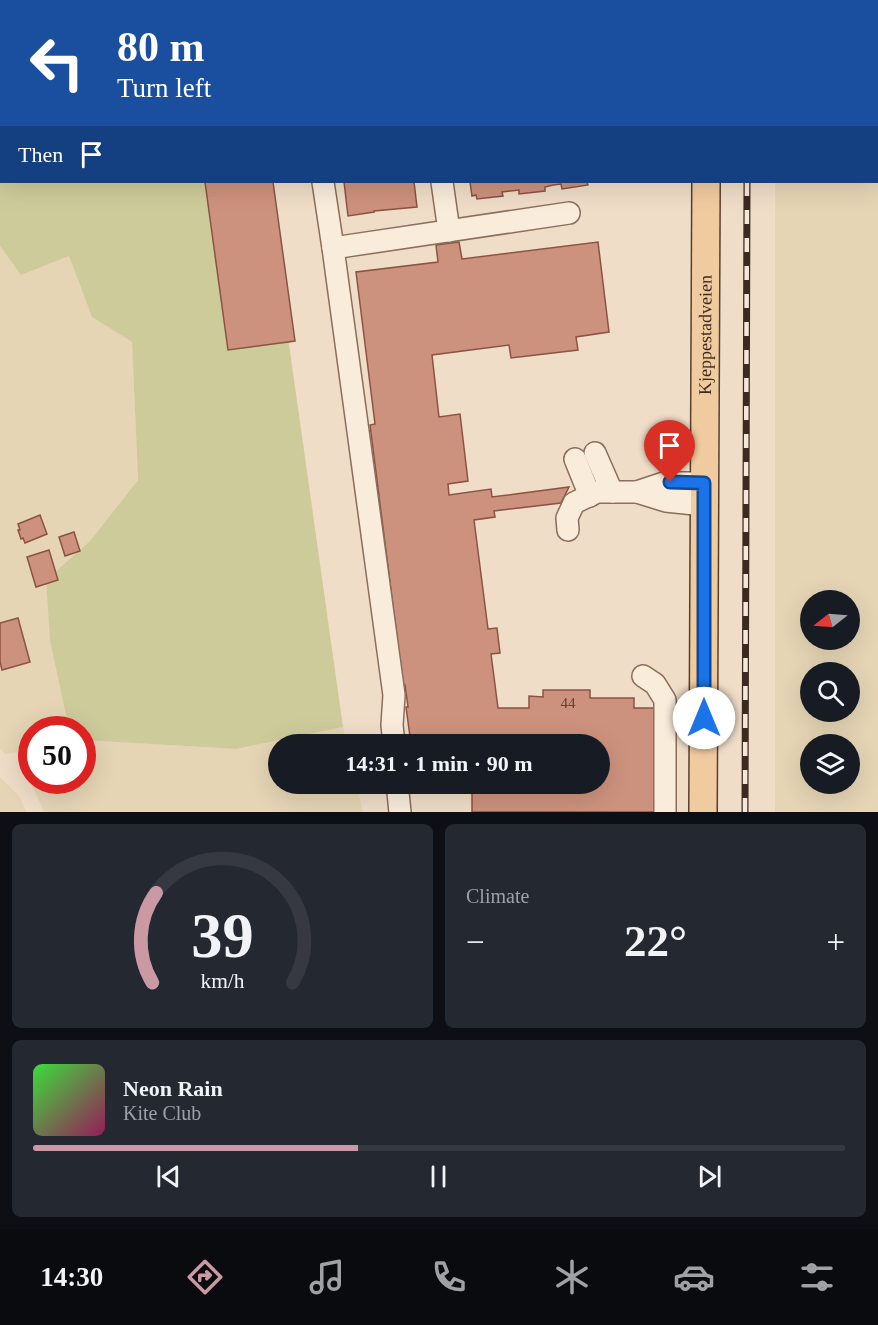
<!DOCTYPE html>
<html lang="en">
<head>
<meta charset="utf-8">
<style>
  :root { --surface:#171b24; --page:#242831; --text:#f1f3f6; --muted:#9ea1a6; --line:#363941; --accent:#ca99a3 }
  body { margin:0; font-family:Georgia,serif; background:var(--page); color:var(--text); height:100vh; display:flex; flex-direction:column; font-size:22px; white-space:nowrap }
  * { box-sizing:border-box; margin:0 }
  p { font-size:20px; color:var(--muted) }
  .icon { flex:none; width:33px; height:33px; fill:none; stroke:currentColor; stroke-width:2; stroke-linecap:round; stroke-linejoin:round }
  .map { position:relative; height:812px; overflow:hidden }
  .details { display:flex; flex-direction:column; gap:12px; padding:12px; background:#0d0f14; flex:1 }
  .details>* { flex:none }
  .banner { position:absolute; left:0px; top:0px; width:879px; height:183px; box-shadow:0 6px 24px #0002; background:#1a4fa0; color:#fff; overflow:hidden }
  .needle { width:39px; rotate:253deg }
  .tools { position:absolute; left:800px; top:590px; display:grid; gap:12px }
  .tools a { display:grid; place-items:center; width:60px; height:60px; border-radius:50%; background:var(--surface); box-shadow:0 6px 24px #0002; font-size:30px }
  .speed { position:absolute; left:18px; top:716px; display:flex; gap:12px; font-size:30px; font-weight:700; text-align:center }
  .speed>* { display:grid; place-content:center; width:78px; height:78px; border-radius:50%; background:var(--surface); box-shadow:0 6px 24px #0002; line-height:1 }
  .speed .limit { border:9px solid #d22; background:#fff; color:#111 }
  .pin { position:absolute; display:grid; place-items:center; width:51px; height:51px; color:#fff; margin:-62px -26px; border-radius:50% 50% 50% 0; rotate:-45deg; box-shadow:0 0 6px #0007 }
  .pin .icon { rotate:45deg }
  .me { position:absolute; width:66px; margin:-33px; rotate:0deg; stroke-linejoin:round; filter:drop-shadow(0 0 4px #0008) }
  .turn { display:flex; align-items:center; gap:21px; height:126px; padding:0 18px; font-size:27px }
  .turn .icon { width:78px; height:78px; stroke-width:2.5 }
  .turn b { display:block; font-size:42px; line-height:51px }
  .then { display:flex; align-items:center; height:57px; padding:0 18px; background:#0003; gap:12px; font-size:22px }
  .big { font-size:45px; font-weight:600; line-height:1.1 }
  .details .tile { flex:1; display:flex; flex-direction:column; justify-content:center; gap:9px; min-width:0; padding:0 21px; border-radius:9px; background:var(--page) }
  .details .dial { align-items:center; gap:0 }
  .dial svg { height:156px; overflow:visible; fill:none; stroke:var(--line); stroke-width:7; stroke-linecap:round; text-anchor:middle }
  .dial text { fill:var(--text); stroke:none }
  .song { display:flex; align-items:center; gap:18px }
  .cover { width:72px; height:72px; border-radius:9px; background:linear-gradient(135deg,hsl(120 70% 55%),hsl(330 70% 35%)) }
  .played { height:6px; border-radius:3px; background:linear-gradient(90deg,var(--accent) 40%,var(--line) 40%) }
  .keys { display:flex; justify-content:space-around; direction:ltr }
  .heat { display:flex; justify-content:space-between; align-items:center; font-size:33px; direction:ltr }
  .details .tiles { flex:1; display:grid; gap:12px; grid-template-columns:1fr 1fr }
  .tile:last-child { grid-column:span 2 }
  .trip { position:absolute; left:268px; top:734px; width:342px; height:60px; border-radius:30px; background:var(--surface); box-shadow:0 6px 24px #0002; font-weight:600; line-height:60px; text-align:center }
  .dock { display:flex; height:96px; justify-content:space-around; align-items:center; background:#090b0e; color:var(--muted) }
  .dock .icon { width:42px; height:42px }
  .dock .current { color:var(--accent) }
  .dock b { font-size:27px; color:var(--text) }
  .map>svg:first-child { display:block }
  .farmland { fill:#e5d5b5; fill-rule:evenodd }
  .green { fill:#cecb9b }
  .building { fill:#cd927d; stroke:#8b5342; stroke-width:1.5 }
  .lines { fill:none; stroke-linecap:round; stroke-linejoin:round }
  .minor-casing { stroke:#8b6e5c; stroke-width:24 }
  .major-casing { stroke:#593d30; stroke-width:30 }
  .minor { stroke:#f9ecdb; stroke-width:21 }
  .major { stroke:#f1cba0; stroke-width:27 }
  .rail-casing { stroke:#3c2920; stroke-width:7 }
  .rail { stroke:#f6e8d7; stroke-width:4.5; stroke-dasharray:14; stroke-linecap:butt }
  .route-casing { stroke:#114b97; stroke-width:15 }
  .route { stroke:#1a73e8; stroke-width:10 }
  .labels { text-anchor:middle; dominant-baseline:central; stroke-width:6; stroke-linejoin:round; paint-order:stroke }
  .number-label { font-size:15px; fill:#604337 }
  .street-label { font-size:18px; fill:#3c2920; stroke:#f6e8d7 }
</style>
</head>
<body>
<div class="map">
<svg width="878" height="812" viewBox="0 0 878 812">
  <rect width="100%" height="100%" fill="#efddc8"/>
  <g class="farmland">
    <path d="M775,0H878V812H775V182H878V2H775ZM810,600H849V639H810ZM810,672H849V711H810ZM810,744H849V783H810Z"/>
    <polygon points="0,246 21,274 69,256 92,317 132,342 138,480 90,541 46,580 50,641 69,729 32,729 32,780 82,780 83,740 236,749 343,727 347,744 279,744 279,783 356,783 363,812 44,812 17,752 5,754 0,749"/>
    <polygon points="0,777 20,797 26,812 0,812"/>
  </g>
  <g class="green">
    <rect x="113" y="0" width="157" height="1"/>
    <polygon points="0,39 1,39 2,182 275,182 267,188 343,727 236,749 83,740 82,729 69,729 50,641 46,580 90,541 138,480 132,342 92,317 69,256 21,275 0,246"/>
  </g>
  <g class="building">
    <polygon points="0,0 34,0 34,2 2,2 2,41 0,41"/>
    <polygon points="205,182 273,182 295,341 228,350"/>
    <polygon points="344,182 414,182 417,207 374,211 374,212 348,216"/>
    <polygon points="470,182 587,182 588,185 562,189 561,184 553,185 545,187 545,191 519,194 519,190 502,192 503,196 477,199 476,195 472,196"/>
    <polygon points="459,242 462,259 598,242 609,332 576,337 578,350 511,358 509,345 432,355 439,417 460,414 468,481 448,484 449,495 491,489 492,497 569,487 561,503 494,511 495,517 474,520 488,629 497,628 500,653 491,654 498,708 529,708 529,696 543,697 543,690 590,690 590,698 634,698 634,708 657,708 657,812 472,812 472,783 600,783 600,744 411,744 406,707 408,707 405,685 403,685 370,425 375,424 356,272 438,262 436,245"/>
    <polygon points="40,515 47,534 25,543 23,538 21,539 18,530 20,530 18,524"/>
    <polygon points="74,532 80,551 65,556 59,537"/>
    <polygon points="49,550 58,580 36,587 27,557"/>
    <polygon points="18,618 30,662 2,670 0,662 0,623"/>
  </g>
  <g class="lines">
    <defs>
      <g id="minor">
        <polyline points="451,2 459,0"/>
        <polyline points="323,182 333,248 394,695 392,725 394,744"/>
        <polyline points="442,182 449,231"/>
        <polyline points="333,248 569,213"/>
        <polyline points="595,453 612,492"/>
        <polyline points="575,459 590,496"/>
        <polyline points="637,492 664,483 704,483"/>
        <polyline points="568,530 567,518 574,503 597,492 637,492 666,501 704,505"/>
        <polyline points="643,676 655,684 665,700 665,812"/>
        <polyline points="397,783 400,812"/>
      </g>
      <g id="major">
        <polyline points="707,2 707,0"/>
        <path id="s1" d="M703,812L706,182"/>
      </g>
    </defs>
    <use href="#minor" class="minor-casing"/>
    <use href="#major" class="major-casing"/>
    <use href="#minor" class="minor"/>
    <use href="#major" class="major"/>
    <defs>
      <g id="rail">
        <polyline points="747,2 747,0"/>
        <polyline points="745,812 747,182"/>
      </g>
    </defs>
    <use href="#rail" class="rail-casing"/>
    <use href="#rail" class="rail"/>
  </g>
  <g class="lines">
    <defs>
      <polyline id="route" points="670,482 704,483 704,718"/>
    </defs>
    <use href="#route" class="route-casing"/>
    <use href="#route" class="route"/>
  </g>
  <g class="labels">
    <g class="number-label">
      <text x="568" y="703">44</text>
    </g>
    <g class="street-label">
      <text stroke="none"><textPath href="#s1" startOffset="477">Kjeppestadveien</textPath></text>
    </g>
  </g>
</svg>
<div class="tools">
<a><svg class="needle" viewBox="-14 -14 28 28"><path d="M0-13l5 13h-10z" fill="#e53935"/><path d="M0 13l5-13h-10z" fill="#9ea1a6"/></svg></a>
<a><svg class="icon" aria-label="search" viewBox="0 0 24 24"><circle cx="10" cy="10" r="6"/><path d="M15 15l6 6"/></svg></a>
<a><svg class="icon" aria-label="layers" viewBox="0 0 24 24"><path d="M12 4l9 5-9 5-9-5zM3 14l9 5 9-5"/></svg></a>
</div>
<div class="speed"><div class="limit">50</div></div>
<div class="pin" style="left:670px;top:482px;background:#d93025"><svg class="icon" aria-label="arrive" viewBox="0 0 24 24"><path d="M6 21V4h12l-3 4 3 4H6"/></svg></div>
<svg class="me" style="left:704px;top:718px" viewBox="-20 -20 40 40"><circle r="19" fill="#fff"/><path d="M0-13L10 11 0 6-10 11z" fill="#1a73e8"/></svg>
<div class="trip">14:31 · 1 min · 90 m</div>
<div class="banner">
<div class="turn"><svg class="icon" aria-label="left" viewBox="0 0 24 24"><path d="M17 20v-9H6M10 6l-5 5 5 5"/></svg><div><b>80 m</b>Turn left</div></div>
<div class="then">Then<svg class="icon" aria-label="arrive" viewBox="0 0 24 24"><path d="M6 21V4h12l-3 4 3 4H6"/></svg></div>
</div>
</div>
<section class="details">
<div class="tiles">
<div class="tile dial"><svg viewBox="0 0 100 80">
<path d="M14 69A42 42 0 1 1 86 69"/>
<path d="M14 69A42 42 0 0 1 16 23" stroke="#ca99a3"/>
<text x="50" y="56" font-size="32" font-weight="700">39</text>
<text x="50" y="72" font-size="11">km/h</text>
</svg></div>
<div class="tile"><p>Climate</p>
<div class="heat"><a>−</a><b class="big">22°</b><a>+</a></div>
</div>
<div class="tile">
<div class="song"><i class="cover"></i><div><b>Neon Rain</b><p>Kite Club</p></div></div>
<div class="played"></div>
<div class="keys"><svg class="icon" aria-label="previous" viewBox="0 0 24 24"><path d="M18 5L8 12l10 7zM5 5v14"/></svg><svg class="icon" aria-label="pause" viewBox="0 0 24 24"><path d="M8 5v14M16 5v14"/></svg><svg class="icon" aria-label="next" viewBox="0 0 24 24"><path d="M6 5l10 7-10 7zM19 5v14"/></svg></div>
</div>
</div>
</section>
<nav class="dock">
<b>14:30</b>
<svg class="icon current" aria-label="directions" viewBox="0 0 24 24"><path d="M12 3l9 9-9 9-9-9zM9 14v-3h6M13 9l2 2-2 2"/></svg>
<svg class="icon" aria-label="music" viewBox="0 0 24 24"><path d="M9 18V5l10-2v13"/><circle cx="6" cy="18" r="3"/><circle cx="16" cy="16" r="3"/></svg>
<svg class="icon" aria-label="phone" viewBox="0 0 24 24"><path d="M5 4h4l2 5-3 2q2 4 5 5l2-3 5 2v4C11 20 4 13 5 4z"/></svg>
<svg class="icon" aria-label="climate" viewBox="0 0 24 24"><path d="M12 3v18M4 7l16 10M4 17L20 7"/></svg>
<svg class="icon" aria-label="car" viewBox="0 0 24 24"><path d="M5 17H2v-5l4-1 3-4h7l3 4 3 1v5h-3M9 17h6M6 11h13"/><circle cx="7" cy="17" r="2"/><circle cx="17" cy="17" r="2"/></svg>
<svg class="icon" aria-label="filters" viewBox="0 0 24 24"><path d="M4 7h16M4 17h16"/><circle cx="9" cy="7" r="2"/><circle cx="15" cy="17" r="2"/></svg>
</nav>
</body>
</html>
